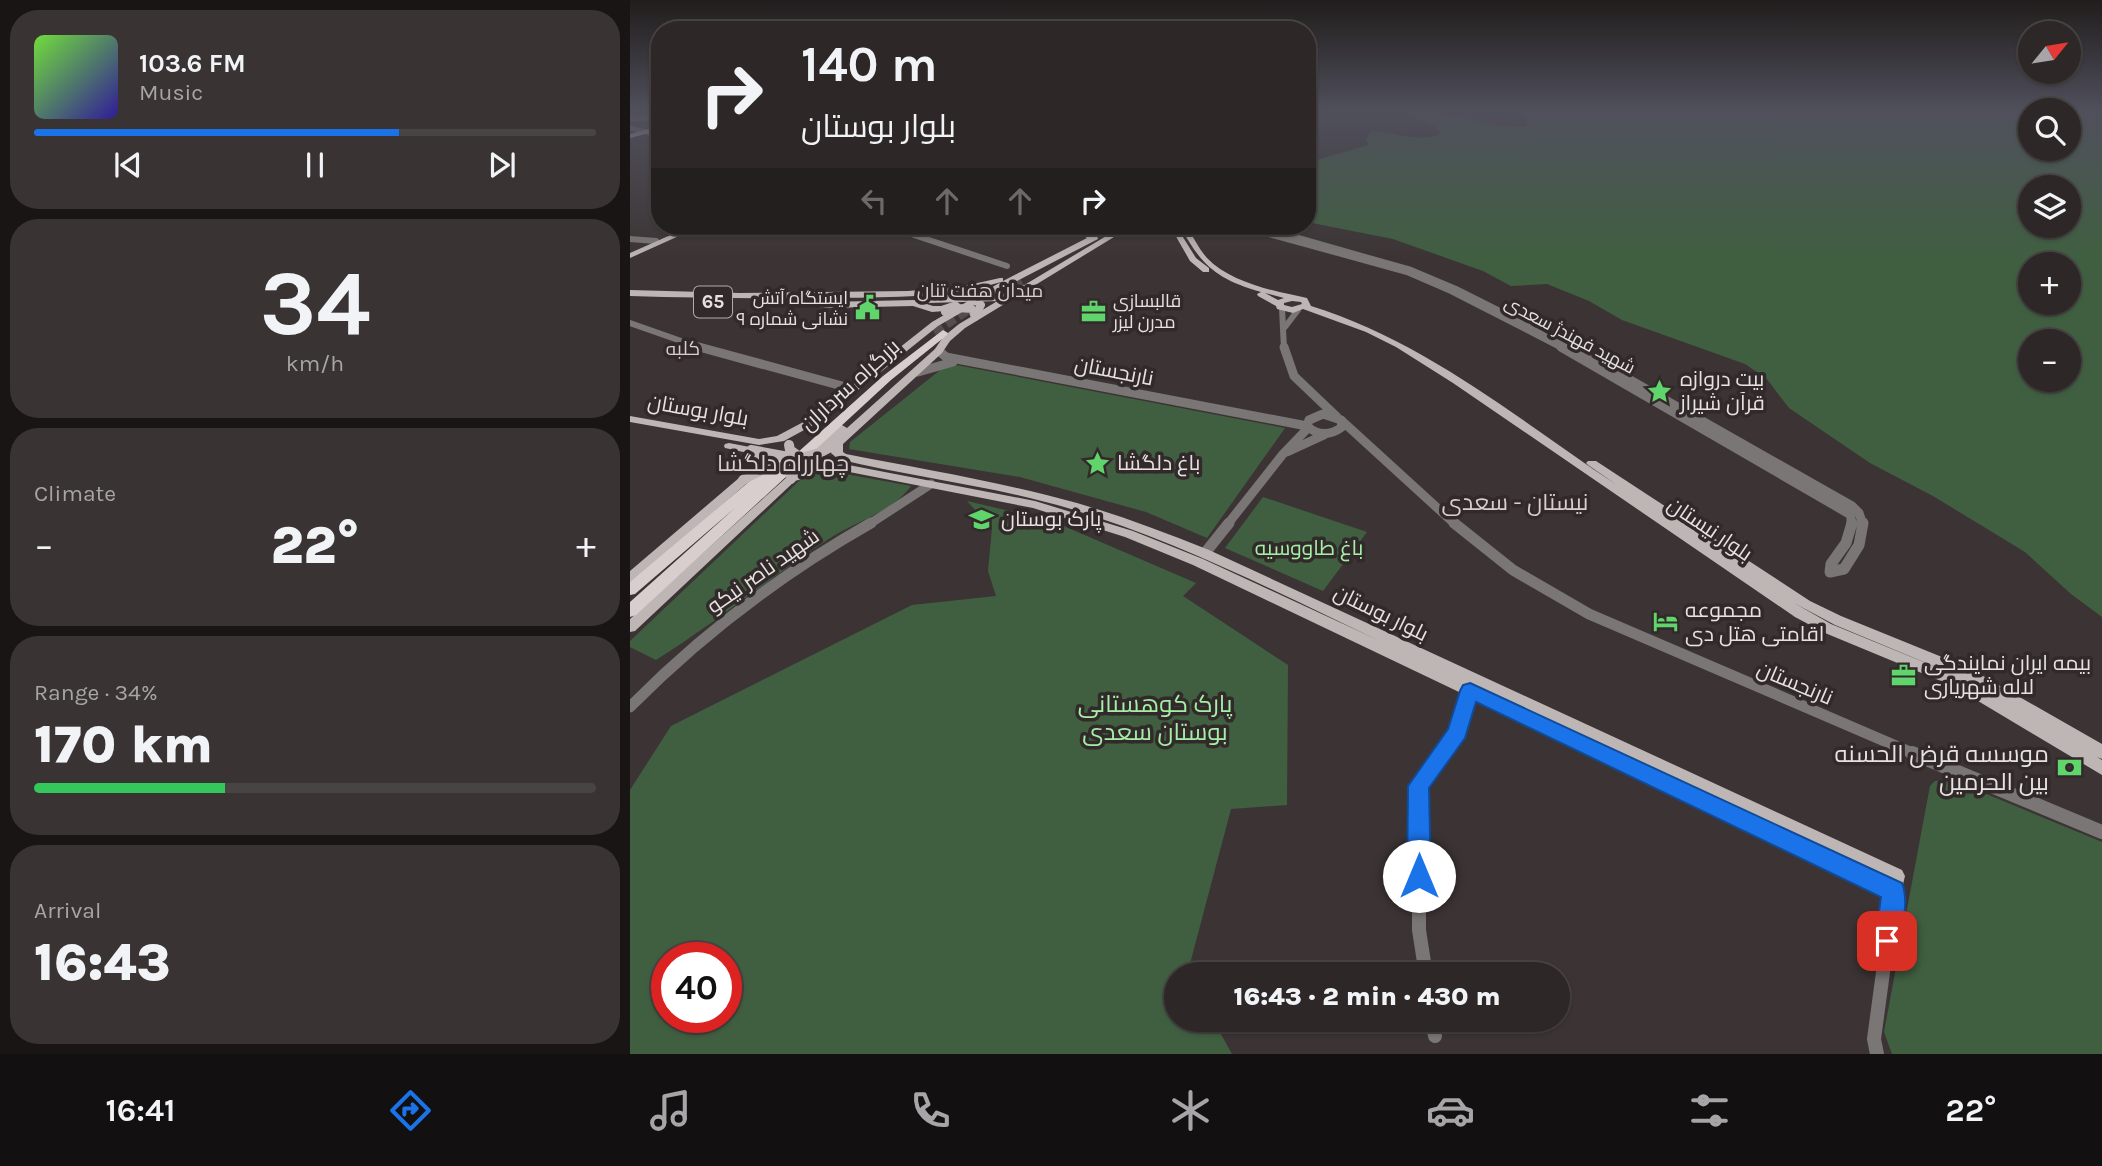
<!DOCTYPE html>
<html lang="en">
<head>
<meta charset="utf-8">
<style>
  :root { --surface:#2d2727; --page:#393333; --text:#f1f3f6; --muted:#a7a5a7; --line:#484444; --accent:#1a73e8 }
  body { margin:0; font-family:Karla,Cairo,sans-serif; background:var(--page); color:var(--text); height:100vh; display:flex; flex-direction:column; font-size:26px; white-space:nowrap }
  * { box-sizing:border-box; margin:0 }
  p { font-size:23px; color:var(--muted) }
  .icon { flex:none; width:38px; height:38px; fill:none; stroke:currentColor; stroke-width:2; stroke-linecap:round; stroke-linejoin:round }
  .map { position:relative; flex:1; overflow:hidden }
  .side { display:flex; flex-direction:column; gap:10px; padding:10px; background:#191515; width:630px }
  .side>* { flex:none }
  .top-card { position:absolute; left:21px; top:21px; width:665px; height:214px; border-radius:28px; box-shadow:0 2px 5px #0004,0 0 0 2px var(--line); background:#2d2727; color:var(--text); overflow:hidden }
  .needle { width:46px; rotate:60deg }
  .controls { position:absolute; left:1388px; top:21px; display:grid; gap:14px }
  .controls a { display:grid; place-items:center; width:63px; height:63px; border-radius:50%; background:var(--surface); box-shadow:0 2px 5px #0004,0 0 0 2px var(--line); font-size:35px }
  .speed { position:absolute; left:21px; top:942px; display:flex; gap:14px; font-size:35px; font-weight:700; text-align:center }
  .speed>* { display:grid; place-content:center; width:91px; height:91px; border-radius:50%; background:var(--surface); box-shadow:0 2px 5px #0004,0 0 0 2px var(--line); line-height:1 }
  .speed .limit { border:10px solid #d22; background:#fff; color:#111 }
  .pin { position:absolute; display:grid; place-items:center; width:60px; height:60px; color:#fff; margin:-30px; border-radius:14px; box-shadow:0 4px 10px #0006 }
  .me { position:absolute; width:77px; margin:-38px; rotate:0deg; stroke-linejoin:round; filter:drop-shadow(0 0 5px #0008) }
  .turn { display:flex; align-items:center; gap:24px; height:147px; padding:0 35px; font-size:32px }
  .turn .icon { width:91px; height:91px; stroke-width:2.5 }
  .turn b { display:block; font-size:49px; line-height:60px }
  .lanes { display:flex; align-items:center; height:66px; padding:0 35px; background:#0003; justify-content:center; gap:35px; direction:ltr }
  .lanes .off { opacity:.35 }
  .big { font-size:52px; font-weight:800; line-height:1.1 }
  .side .tile { flex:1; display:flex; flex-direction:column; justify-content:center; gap:10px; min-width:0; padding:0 24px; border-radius:28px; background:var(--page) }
  .side .dial { align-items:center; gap:0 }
  .dial b { font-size:91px; line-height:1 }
  .song { display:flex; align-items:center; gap:21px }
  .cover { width:84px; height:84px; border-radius:10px; background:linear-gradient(135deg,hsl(100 70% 55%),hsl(250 70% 35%)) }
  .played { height:7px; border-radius:4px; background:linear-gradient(90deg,var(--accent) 65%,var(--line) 65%) }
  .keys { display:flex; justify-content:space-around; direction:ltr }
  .heat { display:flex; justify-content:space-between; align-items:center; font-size:38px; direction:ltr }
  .charge { height:10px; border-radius:5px; background:linear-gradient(90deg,#34c759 34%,var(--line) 0) }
  .trip { position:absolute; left:534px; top:962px; width:406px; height:70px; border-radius:35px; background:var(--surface); box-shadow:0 2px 5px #0004,0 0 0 2px var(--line); font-weight:800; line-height:70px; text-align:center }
  .tabs { display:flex; height:112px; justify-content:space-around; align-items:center; background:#121010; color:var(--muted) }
  .tabs .icon { width:49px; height:49px }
  .tabs .current { color:var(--accent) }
  .tabs b { font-size:32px; color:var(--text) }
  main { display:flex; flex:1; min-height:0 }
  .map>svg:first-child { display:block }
  .green { fill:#405f41; fill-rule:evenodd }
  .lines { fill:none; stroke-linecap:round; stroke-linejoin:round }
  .highway-tunnel { stroke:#564e4e; stroke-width:10; stroke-dasharray:10 4.5; stroke-linecap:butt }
  .minor-far4 { stroke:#7a7676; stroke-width:5 }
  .minor-far3 { stroke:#7a7676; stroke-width:6 }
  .minor-far2 { stroke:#7a7676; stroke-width:9 }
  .minor-far1 { stroke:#7a7676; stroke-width:11 }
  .minor { stroke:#7a7676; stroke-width:14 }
  .major { fill:#beb5b5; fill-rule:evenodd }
  .highway { fill:#d8cecd; fill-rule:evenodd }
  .major-bridge-far1 { stroke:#beb5b5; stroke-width:8 }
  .major-bridge { stroke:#beb5b5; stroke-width:10 }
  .route { fill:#1a73e8; stroke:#114b97; stroke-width:2 }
  .labels { text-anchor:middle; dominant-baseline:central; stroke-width:7; stroke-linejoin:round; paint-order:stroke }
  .far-poi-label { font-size:18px; fill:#e7e2e2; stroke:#322a2a; text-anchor:end }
  .far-street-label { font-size:18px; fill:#e7e2e2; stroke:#322a2a }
  .far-neighbourhood-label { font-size:19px; fill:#d8cecd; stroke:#322a2a }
  .shield { fill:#322a2a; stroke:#b1abab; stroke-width:2 }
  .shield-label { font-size:19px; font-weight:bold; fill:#e7e2e2 }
  .street-label { font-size:21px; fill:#e7e2e2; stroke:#322a2a }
  .poi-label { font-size:21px; fill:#e7e2e2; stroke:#322a2a; text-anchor:start }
  .park-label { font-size:21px; fill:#a4eea6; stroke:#322a2a }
  .neighbourhood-label { font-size:23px; fill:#d8cecd; stroke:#322a2a }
  .near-park-label { font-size:24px; fill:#a4eea6; stroke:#322a2a }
  .near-poi-label { font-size:24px; fill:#e7e2e2; stroke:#322a2a; text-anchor:end }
</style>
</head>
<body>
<main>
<section class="side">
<div class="tile">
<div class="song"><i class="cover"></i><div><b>103.6 FM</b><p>Music</p></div></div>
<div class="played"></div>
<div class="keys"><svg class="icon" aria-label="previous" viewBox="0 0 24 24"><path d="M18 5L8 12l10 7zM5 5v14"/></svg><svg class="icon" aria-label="pause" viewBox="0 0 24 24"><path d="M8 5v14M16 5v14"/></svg><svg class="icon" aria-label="next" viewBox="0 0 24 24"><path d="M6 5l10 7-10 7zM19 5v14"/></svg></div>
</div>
<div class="tile dial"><b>34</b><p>km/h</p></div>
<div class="tile"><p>Climate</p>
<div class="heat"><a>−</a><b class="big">22°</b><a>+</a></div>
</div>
<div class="tile"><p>Range · 34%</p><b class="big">170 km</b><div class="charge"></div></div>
<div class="tile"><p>Arrival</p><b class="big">16:43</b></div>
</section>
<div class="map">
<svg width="1472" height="1054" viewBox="0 0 1472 1054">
  <rect width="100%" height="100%" fill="#3c3434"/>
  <g class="green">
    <path d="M774,111C815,111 854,125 895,127L899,121L888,111H1400V149H1438L1439,111H1472V617L1441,594L1395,552L1303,496L1240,463L1159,408L1136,378L1115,364L992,320L959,301L917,284L881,286L853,271L763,239L677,222L679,162L739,145L736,139L741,131C762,132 791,143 810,134L805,126ZM1400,187H1438V226H1400ZM1400,264H1438V303H1400ZM1400,341H1438V380H1400Z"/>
    <polygon points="321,364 655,428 577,538 516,512 390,477 219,449 220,442 314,367"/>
    <path d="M199,471L281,486C260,514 225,521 197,540C139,579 85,623 26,660L0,647V641L170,480Z"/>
    <polygon points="633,497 737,532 693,591 595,548"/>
    <path d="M337,501L422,521L566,583L553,596L658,665L657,805L601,809L557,975H546V1020H583L602,1054H0V790L41,726L282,605L366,596L358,571L362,528ZM37,957H96V1017H37Z"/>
    <polygon points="1314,780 1325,781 1472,842 1472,1054 1262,1054 1254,1032 1300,786 1305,781"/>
  </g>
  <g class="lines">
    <g class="highway-tunnel">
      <polyline points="363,299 392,282"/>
      <polyline points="304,332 349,302"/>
    </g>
    <g class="minor-far4">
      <polyline points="0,119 30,117"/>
      <polyline points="0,128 16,132"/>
      <polyline points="19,133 30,136"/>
    </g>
    <g class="minor-far3">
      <polyline points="268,226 284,235 377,266"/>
      <polyline points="610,226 777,272 821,291 934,349"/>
      <polyline points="626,226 781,270 826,289 946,349"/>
      <polyline points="0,239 26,241"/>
      <polyline points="652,308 654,349"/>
      <polyline points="0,323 74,349"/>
      <polyline points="655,327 668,310"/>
    </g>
    <g class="minor-far2">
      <polyline points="69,347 223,389"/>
      <polyline points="654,347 664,376 707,417"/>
      <polyline points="931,347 1221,515 1221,525"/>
      <polyline points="942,347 1222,506 1229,513 1233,525"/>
      <polyline points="309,351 316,357 677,426"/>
      <polyline points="288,372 323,362"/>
      <path d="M693,414L711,420L712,427C700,436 688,436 677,426L679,420Z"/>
      <polyline points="711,420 826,525"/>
      <polyline points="657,452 694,435"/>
      <polyline points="238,525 301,484"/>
      <polyline points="597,525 653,454 678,428"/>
    </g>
    <g class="minor-far1">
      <polyline points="824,523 883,570 959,614 1287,755"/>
      <polyline points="1222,523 1216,543 1201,564 1200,572 1214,569 1229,545 1233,523"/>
      <polyline points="575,553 599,523"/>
      <path d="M0,707C71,635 153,573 241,523"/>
      <polyline points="812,755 828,733 840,691"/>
    </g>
    <g class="minor">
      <polyline points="1282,753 1472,832"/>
      <polyline points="796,975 789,930 789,786 813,753"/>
      <polyline points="802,1020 805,1036"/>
      <polyline points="1247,1054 1244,1039 1264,891"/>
    </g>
    <g class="major">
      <polygon points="680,111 686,111 677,118 677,113"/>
      <polygon points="30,126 30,130 0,138 0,134"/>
      <polygon points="61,226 71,226 0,258 0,253"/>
      <path d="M477,226H487L467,235L468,239L379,285L308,326L187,423L154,441L129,445L0,422V416L129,439L147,436L179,419L302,322L371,282C318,298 263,297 208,298C138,299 69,298 0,296V290L110,293L278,291L334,286L370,278H373V281L457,238L454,236L455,234Z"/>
      <path d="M493,226H502L335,328L320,341L312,353L213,444V452L216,454C293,469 371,482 447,503C492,516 536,533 579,550L1272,870L1275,876L1270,897L1264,900L1258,897L563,565L495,537L403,508L204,469L165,481L5,631L0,632V619L157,477L203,462L405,501L503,531L573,559L748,640C648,593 548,541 441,509C365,486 286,478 208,459L201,453L204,441L185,458H177L175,456L208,426L212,425L217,428L305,349L313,337L329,324Z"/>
      <polygon points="540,226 546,226 566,258 579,268 579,272 573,272 560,261"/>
      <path d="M550,226H556C563,236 569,249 577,258C601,283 644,291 677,298L681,306C795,341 889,420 987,485L958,465L956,463L958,461H966L1180,601L1211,616L1339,668L1472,744V759L1467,757L1472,760V775L1323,686L1195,633L1165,617L823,383L766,347L736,332L673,309L663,313L647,309L646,306L628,296L627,294L631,292C586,279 571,265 550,226ZM635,293L654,298L648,300ZM662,301L671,302L672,304L662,307L654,305V303ZM1164,603L1201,624L1330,677L1205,625Z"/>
      <polygon points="165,299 197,302 284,300 303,306 311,306 326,301 330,304 315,311 302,312 283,306 197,308 162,304 161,302"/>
      <polygon points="99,443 125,448 133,454 135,467 133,469 5,581 0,582 0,571 123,466 123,457 118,453 95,448 94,446 95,444"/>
    </g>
    <polygon class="highway" points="313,330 318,333 317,335 261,380 6,615 0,617 0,602 105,508 5,594 0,595 0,582 146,459 151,458 157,462 253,376"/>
    <g class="major-bridge-far1">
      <polyline points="297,299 369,297 402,287"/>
      <polyline points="315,312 328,308 342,309 345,317 351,305 342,297"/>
    </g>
    <g class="major-bridge">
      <polyline points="159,445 160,450 171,458 189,453 208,443"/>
      <polyline points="121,450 203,465"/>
      <path d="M113,480C128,471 143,462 160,470L161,479"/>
    </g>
  </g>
  <linearGradient id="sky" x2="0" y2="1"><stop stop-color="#211d1d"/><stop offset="0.43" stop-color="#50505c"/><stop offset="1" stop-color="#50505c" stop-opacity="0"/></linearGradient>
  <rect width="1472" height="258" fill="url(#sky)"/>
  <path class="route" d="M840,683L1272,883C1279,900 1273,933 1266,949L1257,953L1249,949L1245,941L1251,897L846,702L835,738L799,788L801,876L797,884L789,887L781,884L777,876L778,786L818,729L830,691L833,685Z"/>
  <defs>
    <symbol id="civic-bare" viewBox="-9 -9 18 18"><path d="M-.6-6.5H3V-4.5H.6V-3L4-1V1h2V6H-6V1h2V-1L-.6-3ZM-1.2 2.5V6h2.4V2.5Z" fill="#60d56b" stroke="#322a2a" stroke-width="2.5" paint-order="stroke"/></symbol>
    <symbol id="office-bare" viewBox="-9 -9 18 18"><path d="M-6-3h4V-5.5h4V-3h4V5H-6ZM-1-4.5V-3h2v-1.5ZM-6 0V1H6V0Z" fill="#60d56b" stroke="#322a2a" stroke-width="2.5" paint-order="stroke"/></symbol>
    <symbol id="sight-bare" viewBox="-9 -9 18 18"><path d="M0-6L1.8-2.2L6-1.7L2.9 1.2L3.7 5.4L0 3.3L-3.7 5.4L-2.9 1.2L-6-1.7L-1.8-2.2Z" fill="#60d56b" stroke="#322a2a" stroke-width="2.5" paint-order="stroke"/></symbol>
    <symbol id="school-bare" viewBox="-9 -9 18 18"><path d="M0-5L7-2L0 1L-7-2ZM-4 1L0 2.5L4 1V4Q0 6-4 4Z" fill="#60d56b" stroke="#322a2a" stroke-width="2.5" paint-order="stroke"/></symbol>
    <symbol id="hotel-bare" viewBox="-9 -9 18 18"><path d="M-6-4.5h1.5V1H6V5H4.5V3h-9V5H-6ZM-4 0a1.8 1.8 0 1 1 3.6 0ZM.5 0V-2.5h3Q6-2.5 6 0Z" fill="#60d56b" stroke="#322a2a" stroke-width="2.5" paint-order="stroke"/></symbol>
    <symbol id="bank-bare" viewBox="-9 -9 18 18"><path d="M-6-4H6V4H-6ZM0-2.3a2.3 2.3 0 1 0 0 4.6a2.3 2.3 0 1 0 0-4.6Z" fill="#60d56b" stroke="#322a2a" stroke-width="2.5" paint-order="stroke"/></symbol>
  </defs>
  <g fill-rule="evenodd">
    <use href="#civic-bare" x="220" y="290" width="35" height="35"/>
    <use href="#office-bare" x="446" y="294" width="35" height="35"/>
    <use href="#sight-bare" x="1012" y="374" width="35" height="35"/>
    <use href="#sight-bare" x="450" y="446" width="35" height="35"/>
    <use href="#school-bare" x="334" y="502" width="35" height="35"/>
    <use href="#hotel-bare" x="1018" y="604" width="35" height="35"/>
    <use href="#office-bare" x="1256" y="658" width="35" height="35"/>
    <use href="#bank-bare" x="1422" y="750" width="35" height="35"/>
  </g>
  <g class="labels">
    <g class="far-poi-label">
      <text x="218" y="298">ایستگاه آتش<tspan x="218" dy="21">نشانی شماره ۹</tspan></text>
      <text x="483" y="301" text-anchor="start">قالبسازی<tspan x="483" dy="21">مدرن لیزر</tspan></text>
    </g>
    <g class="far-street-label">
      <text transform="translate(940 335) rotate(28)">شهید فهندژ سعدی</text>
    </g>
    <g class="far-neighbourhood-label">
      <text x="350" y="291">میدان هفت تنان</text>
      <text x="53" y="349">کلبه</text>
    </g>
    <rect class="shield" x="64" y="286.5" width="38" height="31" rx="5"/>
    <g class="shield-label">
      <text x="83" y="302">65</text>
    </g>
    <g class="street-label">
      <text transform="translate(484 371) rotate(11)">نارنجستان</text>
      <text transform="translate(220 385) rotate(-42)">بزرگراه سرداران</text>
      <text transform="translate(68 410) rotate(10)">بلوار بوستان</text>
      <text transform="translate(1080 529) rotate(34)">بلوار نیستان</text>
      <text transform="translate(133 571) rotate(-35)">شهید ناصر نیکو</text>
      <text transform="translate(751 613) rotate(26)">بلوار بوستان</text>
      <text transform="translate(1165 683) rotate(23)">نارنجستان</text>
    </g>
    <g class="poi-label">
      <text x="1050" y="379">بیت دروازه<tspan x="1050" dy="24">قرآن شیراز</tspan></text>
      <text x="487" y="463">باغ دلگشا</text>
      <text x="371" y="519">پارک بوستان</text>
      <text x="1055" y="610">مجموعه<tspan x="1055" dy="24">اقامتی هتل دی</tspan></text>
      <text x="1294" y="663">بیمه ایران نمایندگی<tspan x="1294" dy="24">لاله شهریاری</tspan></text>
    </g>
    <g class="park-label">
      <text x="679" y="548">باغ طاووسیه</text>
    </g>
    <g class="neighbourhood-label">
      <text x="153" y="463">چهارراه دلگشا</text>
      <text x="885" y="502">نیستان - سعدی</text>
    </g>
    <g class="near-park-label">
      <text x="525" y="704">پارک کوهستانی<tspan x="525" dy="28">بوستان سعدی</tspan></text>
    </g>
    <g class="near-poi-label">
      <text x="1419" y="754">موسسه قرض الحسنه<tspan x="1419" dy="28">بین الحرمین</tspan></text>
    </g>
  </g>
</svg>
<div class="controls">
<a><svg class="needle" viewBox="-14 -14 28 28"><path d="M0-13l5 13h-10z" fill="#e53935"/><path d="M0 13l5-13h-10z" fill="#a7a5a7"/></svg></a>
<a><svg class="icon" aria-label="search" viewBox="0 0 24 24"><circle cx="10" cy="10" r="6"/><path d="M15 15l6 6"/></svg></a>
<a><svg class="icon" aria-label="layers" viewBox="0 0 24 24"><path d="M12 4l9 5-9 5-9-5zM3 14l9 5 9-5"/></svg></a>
<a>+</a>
<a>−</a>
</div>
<div class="speed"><div class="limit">40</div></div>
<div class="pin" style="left:1257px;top:941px;background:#d93025"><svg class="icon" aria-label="arrive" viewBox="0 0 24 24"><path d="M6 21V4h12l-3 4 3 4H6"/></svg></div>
<svg class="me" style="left:789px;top:876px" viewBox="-20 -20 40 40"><circle r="19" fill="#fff"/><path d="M0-13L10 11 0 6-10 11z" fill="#1a73e8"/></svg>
<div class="trip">16:43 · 2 min · 430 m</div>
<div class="top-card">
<div class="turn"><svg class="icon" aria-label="right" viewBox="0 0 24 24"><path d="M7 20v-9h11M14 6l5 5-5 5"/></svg><div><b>140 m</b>بلوار بوستان</div></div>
<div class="lanes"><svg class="icon off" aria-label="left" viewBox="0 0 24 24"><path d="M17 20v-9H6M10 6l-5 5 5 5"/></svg><svg class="icon off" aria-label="ahead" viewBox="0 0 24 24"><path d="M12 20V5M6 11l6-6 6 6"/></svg><svg class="icon off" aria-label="ahead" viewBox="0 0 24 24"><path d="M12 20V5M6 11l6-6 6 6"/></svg><svg class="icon" aria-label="right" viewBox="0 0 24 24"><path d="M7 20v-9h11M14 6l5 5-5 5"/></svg></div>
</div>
</div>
</main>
<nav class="tabs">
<b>16:41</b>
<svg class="icon current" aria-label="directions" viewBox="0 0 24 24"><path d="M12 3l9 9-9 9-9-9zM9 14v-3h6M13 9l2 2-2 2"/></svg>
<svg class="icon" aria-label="music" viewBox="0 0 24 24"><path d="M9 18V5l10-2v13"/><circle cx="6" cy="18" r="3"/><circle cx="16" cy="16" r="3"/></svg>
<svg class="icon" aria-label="phone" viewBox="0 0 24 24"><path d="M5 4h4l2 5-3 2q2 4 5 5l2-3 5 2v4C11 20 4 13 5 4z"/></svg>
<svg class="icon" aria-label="climate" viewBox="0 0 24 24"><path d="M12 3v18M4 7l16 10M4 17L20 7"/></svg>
<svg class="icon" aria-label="car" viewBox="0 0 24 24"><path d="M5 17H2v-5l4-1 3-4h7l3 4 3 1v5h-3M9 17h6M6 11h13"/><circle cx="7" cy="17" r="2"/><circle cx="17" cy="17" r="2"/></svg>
<svg class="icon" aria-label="filters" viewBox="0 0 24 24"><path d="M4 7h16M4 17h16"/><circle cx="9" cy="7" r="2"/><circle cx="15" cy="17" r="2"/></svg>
<b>22°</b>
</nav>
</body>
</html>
